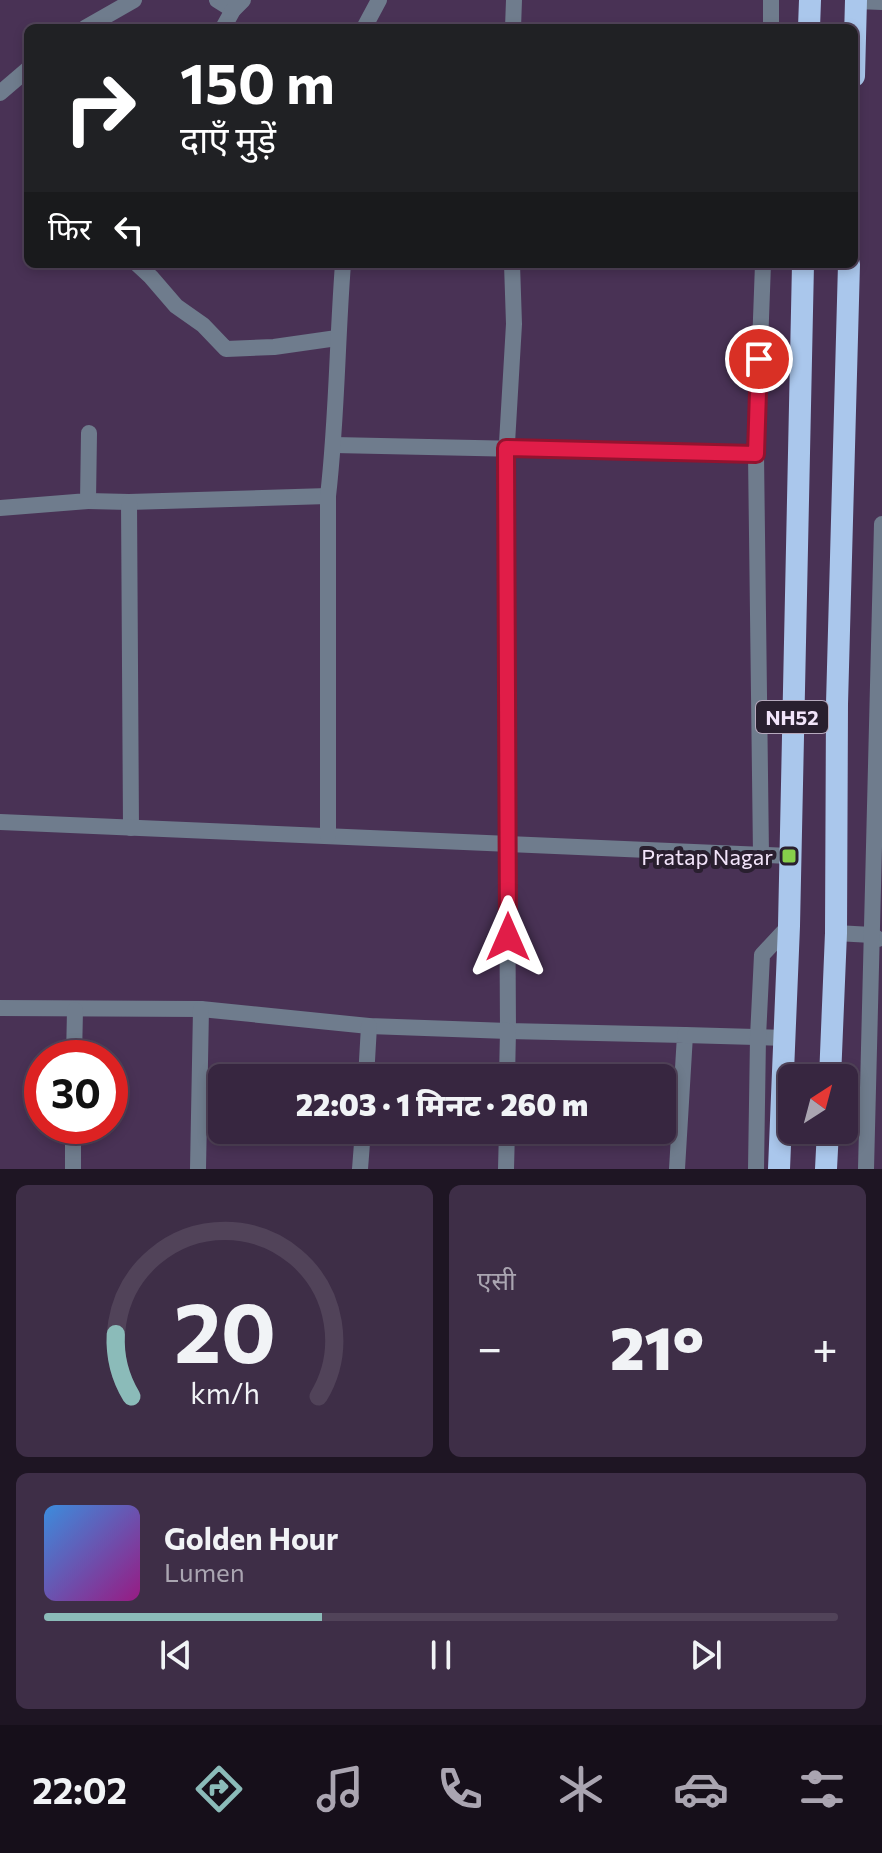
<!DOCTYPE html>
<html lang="hi">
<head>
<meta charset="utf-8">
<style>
  :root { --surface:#372640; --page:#3e2e47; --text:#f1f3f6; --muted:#aaa5b1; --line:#514359; --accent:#8bbbb9 }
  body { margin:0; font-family:Commissioner,"Noto Sans Devanagari",sans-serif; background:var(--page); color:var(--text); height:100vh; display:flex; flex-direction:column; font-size:30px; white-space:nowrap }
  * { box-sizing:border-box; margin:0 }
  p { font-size:26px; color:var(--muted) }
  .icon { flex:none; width:44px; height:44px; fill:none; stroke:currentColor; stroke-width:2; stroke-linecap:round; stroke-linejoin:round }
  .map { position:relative; height:1169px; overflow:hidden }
  .side { display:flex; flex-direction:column; gap:16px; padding:16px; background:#1e1523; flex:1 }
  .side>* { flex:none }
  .banner { position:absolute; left:24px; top:24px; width:834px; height:244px; border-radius:12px; box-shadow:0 4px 12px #0003,0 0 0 2px var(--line); background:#202124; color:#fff; overflow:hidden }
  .needle { width:52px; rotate:36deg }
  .fabs { position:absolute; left:778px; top:1064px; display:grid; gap:16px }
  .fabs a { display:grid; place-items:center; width:80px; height:80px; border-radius:12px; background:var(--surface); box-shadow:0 4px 12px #0003,0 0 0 2px var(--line); font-size:40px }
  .speed { position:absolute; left:24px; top:1040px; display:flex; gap:16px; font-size:40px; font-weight:700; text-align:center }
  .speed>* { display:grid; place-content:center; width:104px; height:104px; border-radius:50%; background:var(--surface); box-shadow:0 4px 12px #0003,0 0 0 2px var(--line); line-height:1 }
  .speed .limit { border:12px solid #d22; background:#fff; color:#111 }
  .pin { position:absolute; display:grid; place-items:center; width:68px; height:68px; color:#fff; margin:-34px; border:4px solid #fff; border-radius:50%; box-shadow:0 2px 8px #0007 }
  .me { position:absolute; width:88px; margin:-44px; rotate:0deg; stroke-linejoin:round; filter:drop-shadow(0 0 6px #0008) }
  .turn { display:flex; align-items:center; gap:28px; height:168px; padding:0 24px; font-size:36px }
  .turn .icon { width:104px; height:104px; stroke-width:2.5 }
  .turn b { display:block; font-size:56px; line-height:68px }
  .then { display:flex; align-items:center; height:76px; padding:0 24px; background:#0003; gap:16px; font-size:30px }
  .big { font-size:60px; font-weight:800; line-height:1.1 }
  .side .card { flex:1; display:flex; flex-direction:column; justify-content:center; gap:12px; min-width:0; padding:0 28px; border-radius:12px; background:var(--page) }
  .side .dial { align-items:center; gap:0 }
  .dial svg { height:208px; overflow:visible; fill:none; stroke:var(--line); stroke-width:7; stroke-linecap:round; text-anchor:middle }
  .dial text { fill:var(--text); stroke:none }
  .song { display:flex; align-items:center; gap:24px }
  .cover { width:96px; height:96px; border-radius:12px; background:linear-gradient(135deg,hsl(210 70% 55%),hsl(310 70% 35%)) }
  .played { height:8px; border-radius:4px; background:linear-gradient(90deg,var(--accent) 35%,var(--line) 35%) }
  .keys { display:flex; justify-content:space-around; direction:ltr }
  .heat { display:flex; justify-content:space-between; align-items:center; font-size:44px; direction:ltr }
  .side .tiles { flex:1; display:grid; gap:16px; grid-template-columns:1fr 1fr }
  .card:last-child { grid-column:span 2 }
  .trip { position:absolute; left:208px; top:1064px; width:468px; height:80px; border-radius:12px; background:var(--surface); box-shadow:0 4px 12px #0003,0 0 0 2px var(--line); font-weight:800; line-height:80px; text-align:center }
  .dock { display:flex; height:128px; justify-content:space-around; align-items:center; background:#160f1a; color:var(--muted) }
  .dock .icon { width:56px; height:56px }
  .dock .selected { color:var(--accent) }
  .dock b { font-size:36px; color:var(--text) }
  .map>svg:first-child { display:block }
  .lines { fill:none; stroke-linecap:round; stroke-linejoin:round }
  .minor { stroke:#6f7c8d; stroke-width:16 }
  .tertiary { stroke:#6f7c8d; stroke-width:16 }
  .trunk { stroke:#aac7ec; stroke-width:22 }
  .route-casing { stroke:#92132f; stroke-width:20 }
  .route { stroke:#e11d48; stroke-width:14 }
  .poi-dot { fill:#87cf4b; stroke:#291f2f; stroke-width:3 }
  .labels { text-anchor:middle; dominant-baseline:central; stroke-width:8; stroke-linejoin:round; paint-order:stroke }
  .shield { fill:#291f2f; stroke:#b6a9bd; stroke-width:2 }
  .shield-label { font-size:20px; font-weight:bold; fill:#f2e4fa }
  .poi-label { font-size:22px; fill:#f2e4fa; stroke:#291f2f; text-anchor:end }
</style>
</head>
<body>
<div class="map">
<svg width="882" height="1169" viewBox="0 0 882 1169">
  <rect width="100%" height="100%" fill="#493255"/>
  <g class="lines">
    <g class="minor">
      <polyline points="217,0 233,10"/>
      <polyline points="856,1 882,2"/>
      <polyline points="85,28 134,0"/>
      <polyline points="223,28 233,10 243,0"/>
      <polyline points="364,28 379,0"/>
      <polyline points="513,28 514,0"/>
      <polyline points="0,93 28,69"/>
      <polyline points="137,264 151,277 176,306 203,325 226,349 274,347 337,338"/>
      <polyline points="512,264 514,324 505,477 508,1031 685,1035 677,1169"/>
      <polyline points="334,445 756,454"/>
      <polyline points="88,501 129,502 328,496"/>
      <polyline points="129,502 131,828"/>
      <polyline points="0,508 88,501 89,433"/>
      <polyline points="0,822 789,856"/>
      <path d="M328,836V496C337,419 337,341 343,264"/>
      <polyline points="836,933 872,935 878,939"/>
      <polyline points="0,1008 201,1009 369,1026 508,1031 507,1078"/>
      <polyline points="685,1035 786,1038"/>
      <polyline points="74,1058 75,1010"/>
      <polyline points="366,1078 369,1026"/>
      <polyline points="73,1169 73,1126"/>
      <polyline points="198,1169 201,1009"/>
      <polyline points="360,1169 363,1130"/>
      <polyline points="506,1169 507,1130"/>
      <polyline points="866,1169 882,524"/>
    </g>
    <g class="tertiary">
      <polyline points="771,28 771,0"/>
      <polyline points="761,855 756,454 763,264"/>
      <polyline points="756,1169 758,1037 762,955 789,926"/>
    </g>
    <g class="trunk">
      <polyline points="809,28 810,0"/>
      <polyline points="854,76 856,0"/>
      <polyline points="830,1078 836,933 837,704 849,264"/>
      <polyline points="779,1169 789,926 803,264"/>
      <polyline points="826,1169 828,1130"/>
    </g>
  </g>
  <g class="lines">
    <defs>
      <polyline id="route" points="508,937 506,448 756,454 759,359"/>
    </defs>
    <use href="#route" class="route-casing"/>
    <use href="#route" class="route"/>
  </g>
  <rect class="poi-dot" x="781" y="848" width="16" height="16" rx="4"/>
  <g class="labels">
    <rect class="shield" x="756" y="701" width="72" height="32" rx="6"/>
    <g class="shield-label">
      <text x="792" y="717">NH52</text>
    </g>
    <g class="poi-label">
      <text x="773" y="856">Pratap Nagar</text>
    </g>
  </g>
</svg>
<div class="fabs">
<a><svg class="needle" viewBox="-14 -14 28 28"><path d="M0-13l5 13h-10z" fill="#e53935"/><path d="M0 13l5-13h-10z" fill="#aaa5b1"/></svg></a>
</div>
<div class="speed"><div class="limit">30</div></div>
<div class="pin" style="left:759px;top:359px;background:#d93025"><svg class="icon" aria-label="arrive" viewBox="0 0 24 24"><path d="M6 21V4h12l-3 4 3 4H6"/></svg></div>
<svg class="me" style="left:508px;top:937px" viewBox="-20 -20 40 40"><path d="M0-17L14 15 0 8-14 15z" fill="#e11d48" stroke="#fff" stroke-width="4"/></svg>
<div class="trip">22:03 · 1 मिनट · 260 m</div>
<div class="banner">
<div class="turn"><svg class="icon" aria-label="right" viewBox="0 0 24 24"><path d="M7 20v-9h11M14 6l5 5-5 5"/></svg><div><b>150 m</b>दाएँ मुड़ें</div></div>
<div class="then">फिर<svg class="icon" aria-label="left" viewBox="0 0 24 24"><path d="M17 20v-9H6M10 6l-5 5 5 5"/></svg></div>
</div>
</div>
<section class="side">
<div class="tiles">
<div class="card dial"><svg viewBox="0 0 100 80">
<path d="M14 69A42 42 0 1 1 86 69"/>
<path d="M14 69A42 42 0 0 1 8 45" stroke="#8bbbb9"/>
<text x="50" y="56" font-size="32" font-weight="700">20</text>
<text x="50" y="72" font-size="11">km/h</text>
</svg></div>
<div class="card"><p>एसी</p>
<div class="heat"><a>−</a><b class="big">21°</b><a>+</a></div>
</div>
<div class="card">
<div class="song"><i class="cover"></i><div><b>Golden Hour</b><p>Lumen</p></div></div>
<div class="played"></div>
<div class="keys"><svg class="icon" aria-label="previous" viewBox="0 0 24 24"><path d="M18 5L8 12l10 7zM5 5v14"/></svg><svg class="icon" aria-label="pause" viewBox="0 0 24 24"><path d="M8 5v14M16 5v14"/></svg><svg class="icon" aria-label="next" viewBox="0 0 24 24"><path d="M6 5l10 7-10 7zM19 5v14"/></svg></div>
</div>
</div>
</section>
<nav class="dock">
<b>22:02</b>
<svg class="icon selected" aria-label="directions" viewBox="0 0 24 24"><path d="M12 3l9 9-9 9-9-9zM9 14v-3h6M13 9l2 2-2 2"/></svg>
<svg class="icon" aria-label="music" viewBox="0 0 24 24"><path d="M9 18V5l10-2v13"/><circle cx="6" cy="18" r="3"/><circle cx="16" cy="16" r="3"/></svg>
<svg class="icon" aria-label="phone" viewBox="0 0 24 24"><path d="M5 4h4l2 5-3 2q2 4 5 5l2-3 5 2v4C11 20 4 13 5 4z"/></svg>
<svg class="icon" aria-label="climate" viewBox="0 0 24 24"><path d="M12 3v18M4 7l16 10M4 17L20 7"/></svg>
<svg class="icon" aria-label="car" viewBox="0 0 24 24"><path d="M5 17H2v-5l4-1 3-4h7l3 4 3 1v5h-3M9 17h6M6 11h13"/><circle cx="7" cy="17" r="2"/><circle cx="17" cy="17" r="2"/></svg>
<svg class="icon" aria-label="filters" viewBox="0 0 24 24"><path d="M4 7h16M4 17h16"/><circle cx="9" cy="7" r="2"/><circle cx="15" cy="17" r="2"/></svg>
</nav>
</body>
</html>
